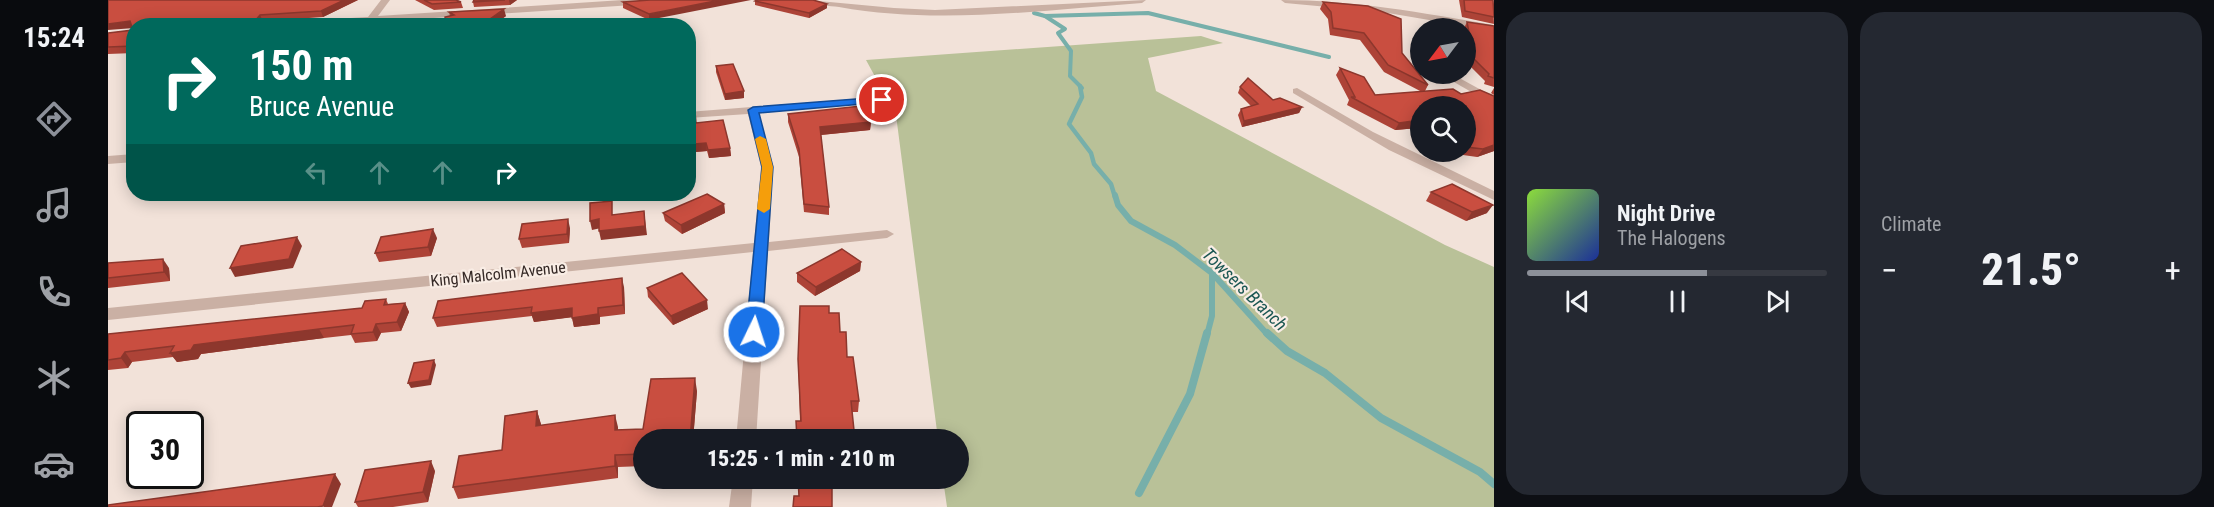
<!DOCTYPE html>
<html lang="en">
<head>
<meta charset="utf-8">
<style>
  :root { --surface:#171b24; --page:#242831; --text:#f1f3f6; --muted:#9ea1a6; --line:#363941; --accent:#8c9099 }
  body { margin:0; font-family:"Roboto Condensed",sans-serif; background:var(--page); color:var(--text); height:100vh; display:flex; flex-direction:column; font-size:22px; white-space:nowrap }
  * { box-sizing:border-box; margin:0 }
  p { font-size:20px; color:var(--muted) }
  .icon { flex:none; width:33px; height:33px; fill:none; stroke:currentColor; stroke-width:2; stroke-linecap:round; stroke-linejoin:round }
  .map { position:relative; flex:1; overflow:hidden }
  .drawer { display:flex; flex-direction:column; gap:12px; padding:12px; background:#0d0f14; width:720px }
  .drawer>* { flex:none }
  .guide { position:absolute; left:18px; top:18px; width:570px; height:183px; border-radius:24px; box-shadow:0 3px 15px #0003; background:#00695c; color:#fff; overflow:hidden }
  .needle { width:39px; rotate:238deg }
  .buttons { position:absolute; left:1302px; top:18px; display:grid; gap:12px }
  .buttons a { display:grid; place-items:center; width:66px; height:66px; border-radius:50%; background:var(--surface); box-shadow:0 3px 15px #0003; font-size:30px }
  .speed { position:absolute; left:18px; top:411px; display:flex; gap:12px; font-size:30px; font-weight:700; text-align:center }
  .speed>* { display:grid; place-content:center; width:78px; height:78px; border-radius:50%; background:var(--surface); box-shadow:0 3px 15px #0003; line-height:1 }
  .speed .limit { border:3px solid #111; border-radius:9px; background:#fff; color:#111 }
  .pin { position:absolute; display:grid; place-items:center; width:51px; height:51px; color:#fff; margin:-26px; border:3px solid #fff; border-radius:50%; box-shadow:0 2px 6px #0007 }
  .me { position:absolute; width:66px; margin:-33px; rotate:4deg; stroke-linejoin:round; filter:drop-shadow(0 0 4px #0008) }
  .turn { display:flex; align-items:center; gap:21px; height:126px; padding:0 24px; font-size:27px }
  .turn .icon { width:78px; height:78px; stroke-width:2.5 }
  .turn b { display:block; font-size:42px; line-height:51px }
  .lanes { display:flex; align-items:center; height:57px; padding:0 24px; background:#0003; justify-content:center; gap:30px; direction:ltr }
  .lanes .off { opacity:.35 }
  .big { font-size:45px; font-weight:800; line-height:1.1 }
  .drawer .tile { flex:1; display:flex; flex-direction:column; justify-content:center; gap:9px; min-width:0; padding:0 21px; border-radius:24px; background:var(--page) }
  .song { display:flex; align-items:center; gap:18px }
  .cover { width:72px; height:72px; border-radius:9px; background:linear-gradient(135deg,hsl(90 70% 55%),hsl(230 70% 35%)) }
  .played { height:6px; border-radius:3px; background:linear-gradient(90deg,var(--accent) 60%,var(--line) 60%) }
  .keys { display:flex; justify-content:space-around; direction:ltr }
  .heat { display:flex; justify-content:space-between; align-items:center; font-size:33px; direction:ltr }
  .drawer .tiles { flex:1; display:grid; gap:12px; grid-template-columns:repeat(2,1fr) }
  .trip { position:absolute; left:525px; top:429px; width:336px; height:60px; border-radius:30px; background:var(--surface); box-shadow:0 3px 15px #0003; font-weight:800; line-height:60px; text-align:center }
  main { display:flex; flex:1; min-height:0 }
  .tab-bar { display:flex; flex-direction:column; width:108px; justify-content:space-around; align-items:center; background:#090b0e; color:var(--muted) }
  .tab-bar .icon { width:42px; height:42px }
  .tab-bar .selected { color:var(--accent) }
  .tab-bar b { font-size:27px; color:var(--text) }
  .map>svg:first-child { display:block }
  .green { fill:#b9c198 }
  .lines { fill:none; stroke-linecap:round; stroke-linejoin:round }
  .stream-far3 { stroke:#77afaa; stroke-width:4 }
  .stream-far2 { stroke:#77afaa; stroke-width:4.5 }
  .stream-far1 { stroke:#77afaa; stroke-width:6 }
  .stream { stroke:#77afaa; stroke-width:8 }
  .street { fill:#cab0a4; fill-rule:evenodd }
  .wall { fill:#ad4337 }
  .shaded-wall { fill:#8d372d }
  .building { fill:#c94e40; stroke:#8d372d; stroke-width:1.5 }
  .route { fill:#1a73e8; stroke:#114b97; stroke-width:1.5 }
  .slow { fill:#f59e0b }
  .labels { text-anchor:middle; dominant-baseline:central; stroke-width:4.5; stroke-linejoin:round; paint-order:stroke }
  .street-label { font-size:16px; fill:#352926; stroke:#f9ede5 }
  .water-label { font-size:18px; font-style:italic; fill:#1b5753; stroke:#f9ede5 }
</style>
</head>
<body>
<main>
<nav class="tab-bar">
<b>15:24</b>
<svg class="icon selected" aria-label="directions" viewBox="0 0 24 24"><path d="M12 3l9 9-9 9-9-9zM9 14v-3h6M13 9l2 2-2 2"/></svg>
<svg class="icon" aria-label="music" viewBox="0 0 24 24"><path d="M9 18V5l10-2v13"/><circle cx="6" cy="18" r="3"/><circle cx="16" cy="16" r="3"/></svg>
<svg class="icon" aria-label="phone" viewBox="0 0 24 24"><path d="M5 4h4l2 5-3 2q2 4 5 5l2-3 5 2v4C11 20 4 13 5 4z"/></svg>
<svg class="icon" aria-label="climate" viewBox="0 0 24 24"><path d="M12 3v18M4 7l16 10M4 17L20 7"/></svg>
<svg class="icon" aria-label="car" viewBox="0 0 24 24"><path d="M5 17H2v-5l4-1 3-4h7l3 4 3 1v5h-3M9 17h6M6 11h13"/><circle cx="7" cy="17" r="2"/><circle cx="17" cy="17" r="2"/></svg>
</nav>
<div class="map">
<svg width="1386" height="507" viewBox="0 0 1386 507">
  <rect width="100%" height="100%" fill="#f2e2d9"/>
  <polygon class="green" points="1093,36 1115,43 1040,58 1048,91 1337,245 1386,267 1386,507 839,507 835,479 850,478 850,440 830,439 788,115 758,60"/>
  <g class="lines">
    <g class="stream-far3">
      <polyline points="926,13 937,16 957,29 950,33 963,51 962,76 974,88"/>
      <polyline points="937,16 1040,13 1221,57"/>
    </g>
    <polyline class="stream-far2" points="972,86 974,97 961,124 983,153 986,164 1003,184 1007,197"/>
    <g class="stream-far1">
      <polyline points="1007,195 1010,205 1023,221 1067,245 1104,273 1160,335"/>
      <polyline points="1099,335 1104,316 1104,274"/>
    </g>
    <g class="stream">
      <polyline points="1159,333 1179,351 1217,373 1273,418 1372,472 1386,484"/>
      <polyline points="1031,493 1082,394 1099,333"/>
    </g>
    <g class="street">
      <polygon points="273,0 282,0 270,16 515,0 559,0 555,3 265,22 260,26 255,22 152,26 156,23 260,17"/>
      <path d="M700,0L786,8L827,10L1038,0L1034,3C934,10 830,25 731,7C721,6 708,5 700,0Z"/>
      <path d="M1173,0C1245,0 1315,13 1386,25V31L1274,12L1177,3Z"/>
      <polygon points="1332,74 1344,74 1386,97 1386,105"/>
      <polygon points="1189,88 1265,132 1386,191 1386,200 1281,150 1185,93 1185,89"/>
      <polygon points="774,97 780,100 778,102 651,113 665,167 661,242 779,230 786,234 779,238 660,251 648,440 628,440 645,252 0,320 0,308 646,243 653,167 640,114 580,118 580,112"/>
      <polygon points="26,154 26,162 0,164 0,156"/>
      <polygon points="625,478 645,478 643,507 621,507"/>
    </g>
  </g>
  <g class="wall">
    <polygon points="0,0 250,0 215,17 159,21 26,26 26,53 0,54 0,33 25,30"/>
    <polygon points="307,0 348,0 353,2 355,8 326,10"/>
    <polygon points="366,0 409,0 402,5 366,7 365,2"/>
    <polygon points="542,0 541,20 515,8 515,2"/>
    <polygon points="1351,0 1385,0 1386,24 1354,17"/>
    <polygon points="647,1 719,4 719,8 701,18 647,5"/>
    <polygon points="1215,2 1294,53 1320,85 1317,91 1386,96 1386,151 1369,157 1334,152 1358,152 1358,106 1312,106 1312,128 1310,128 1287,130 1239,105 1241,100 1228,75 1232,68 1267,95 1314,92 1276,72 1252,40 1222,35 1220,19 1212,9"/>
    <polygon points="341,12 398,16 384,26 338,26 337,17 342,16"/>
    <polygon points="1359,22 1386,26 1386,87 1376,84 1377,81 1362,66 1358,39 1358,28 1356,28"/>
    <polygon points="608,66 636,91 636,98 617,100 608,72"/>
    <polygon points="1132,87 1165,100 1194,107 1191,113 1134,127 1130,115 1133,109 1143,106 1130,93"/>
    <polygon points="1386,88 1386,95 1383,93"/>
    <polygon points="580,111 588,123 622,148 623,156 601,158 599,151 587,152 585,141 580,141"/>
    <polygon points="680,114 763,122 762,130 713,135 721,207 721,215 696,212 691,157 680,122"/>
    <polygon points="1323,192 1379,213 1358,221 1318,201"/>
    <polygon points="616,204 617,213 574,234 557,221 555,213"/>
    <polygon points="462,228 461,243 414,248 411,239"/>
    <polygon points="329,238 323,256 271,262 267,253"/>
    <polygon points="753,262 752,271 707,296 689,282 689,273"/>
    <polygon points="0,263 61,268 62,281 0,288"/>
    <polygon points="516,287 517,314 492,317 492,324 466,327 464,317 426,322 424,316 329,327 325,318"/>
    <polygon points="539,288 600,309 565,325 540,297"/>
    <polygon points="278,299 280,304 297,303 301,312 293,331 273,333 269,341 247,343 243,335 216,338 93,354 90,359 69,362 65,357 24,362 20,368 0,370 0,334 254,308"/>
    <polygon points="721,313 732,332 751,401 750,412 744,412 692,421 690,359"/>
    <polygon points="589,391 585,440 536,440 536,466 510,467 510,478 350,499 345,487 394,450 429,411 433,425 510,427 510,430 535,429"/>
    <polygon points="327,471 320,502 285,507 250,507 247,502"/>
    <polygon points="690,478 750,478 750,482 724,483 724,507 691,496"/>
  </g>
  <g class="shaded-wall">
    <polygon points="236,0 250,0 215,17 213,11"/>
    <polygon points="401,0 409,0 402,5"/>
    <polygon points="612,0 643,0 541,20 541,14"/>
    <polygon points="719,4 719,8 701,18 701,13"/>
    <polygon points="396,9 398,16 384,26 382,19"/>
    <polygon points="152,15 155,21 147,21"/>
    <polygon points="194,20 197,26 184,26"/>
    <polygon points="22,21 26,28 0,30 0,24"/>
    <polygon points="636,91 636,98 617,100 617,94"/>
    <polygon points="580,102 585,102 586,109 580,110"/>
    <polygon points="1194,107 1191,113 1134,127 1136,121"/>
    <polygon points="1312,120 1312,123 1310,128 1287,130 1291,123"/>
    <polygon points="763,122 762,130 712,135 712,127"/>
    <polygon points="598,143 599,151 587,152 586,144"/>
    <polygon points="1386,145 1386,151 1369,157 1375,149"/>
    <polygon points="622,148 623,156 601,158 600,150"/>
    <polygon points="616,204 617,213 574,234 573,225"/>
    <polygon points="1385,205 1379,213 1358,221 1364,212"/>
    <polygon points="536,211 539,235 493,240 491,231"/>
    <polygon points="460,219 462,228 461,243 459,234"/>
    <polygon points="491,219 493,228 484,230 482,221"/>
    <polygon points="325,229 329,238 323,256 320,247"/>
    <polygon points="189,237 194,246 185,268 127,277 122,268"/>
    <polygon points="55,259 61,268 62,281 56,272"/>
    <polygon points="753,262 752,271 707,296 708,287"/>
    <polygon points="514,278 516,287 517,314 515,305"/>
    <polygon points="599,300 600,309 565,325 563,316"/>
    <polygon points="297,303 301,312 293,331 289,322"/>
    <polygon points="464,308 466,317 426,322 423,313"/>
    <polygon points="490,308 492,317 492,324 466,327 464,318"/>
    <polygon points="268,324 273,333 269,341 265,332"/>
    <polygon points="211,329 216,338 93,354 90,359 69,362 62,353 86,345"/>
    <polygon points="17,352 24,362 20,368 13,358"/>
    <polygon points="326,360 328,365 323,385 303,388 300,383"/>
    <polygon points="587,378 589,391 585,440 582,440"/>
    <polygon points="429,411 433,424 432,438 428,426"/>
    <polygon points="507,415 510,427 510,443 507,430"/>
    <polygon points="507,455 510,467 510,478 507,466"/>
    <polygon points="323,461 327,471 320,502 315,492"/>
    <polygon points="227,474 233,484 224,507 216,507 215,506"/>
  </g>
  <g class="building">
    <polygon points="0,0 236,0 213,11 152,15 147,21 194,20 184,26 26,26 26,46 0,47 0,33 25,30 22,21 0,24"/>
    <polygon points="316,0 348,0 353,2 324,4"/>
    <polygon points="366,0 397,0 365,2"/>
    <polygon points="542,0 612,0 541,14 515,2"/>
    <polygon points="649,0 705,0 719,4 701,13 647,1"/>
    <polygon points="1356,0 1385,0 1386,17 1357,11"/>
    <polygon points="1215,2 1260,6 1293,19 1294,53 1320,85 1280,65 1256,33 1225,28 1223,12"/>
    <polygon points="396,9 382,19 383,22 338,24 337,17 346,15 341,12"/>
    <polygon points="1359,22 1386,26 1386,78 1380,76 1381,74 1366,59"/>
    <polygon points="625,64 636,91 617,94 608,66"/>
    <polygon points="1232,68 1256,77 1267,95 1345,89 1353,94 1372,90 1386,96 1386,145 1375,149 1358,147 1358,106 1312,106 1312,120 1291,123 1243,97 1247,97"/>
    <polygon points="1140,78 1165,100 1172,98 1194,107 1136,121 1133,109 1150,104 1132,87"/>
    <polygon points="580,83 582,83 585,102 580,102"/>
    <polygon points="753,106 763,122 712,127 721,207 696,204 691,149 680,114"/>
    <polygon points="580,111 587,112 588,123 615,120 622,148 600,150 598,143 586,144 584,133 580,133"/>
    <polygon points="1344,184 1385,205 1364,212 1323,192"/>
    <polygon points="599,194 616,204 573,225 555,213"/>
    <polygon points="504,201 504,215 536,211 537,226 491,231 491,219 482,221 482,203"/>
    <polygon points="460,219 459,234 411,239 414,224"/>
    <polygon points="325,229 320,247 267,253 273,237"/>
    <polygon points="189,237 181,259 122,268 133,246"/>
    <polygon points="734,249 753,262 708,287 689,273"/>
    <polygon points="55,259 56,272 0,278 0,263"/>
    <polygon points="574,273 599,300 563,316 539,288"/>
    <polygon points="514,278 515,305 490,308 490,314 464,318 464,308 423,313 424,307 325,318 330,301"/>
    <polygon points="278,299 276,305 297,303 289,322 268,324 265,332 243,334 246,325 211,329 86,345 83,350 62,353 66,346 17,352 13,358 0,360 0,334 254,308 257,301"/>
    <polygon points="692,306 721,306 721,313 731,313 732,332 738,332 739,357 745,357 751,401 743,401 747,440 689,440 688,421 693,421 690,359"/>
    <polygon points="326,360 321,380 300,383 306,363"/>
    <polygon points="587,378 582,440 536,440 536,454 507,455 507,466 345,487 351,456 394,450 397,416 429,411 428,426 507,415 507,430 535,429 543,379"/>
    <polygon points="323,461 315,492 247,502 257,470"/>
    <polygon points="227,474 215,506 209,507 0,507 0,505"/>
    <polygon points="690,478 724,478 724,507 685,507 686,496 691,496"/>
  </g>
  <polygon class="route" points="774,97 777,97 777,102 651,113 665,167 654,332 651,336 640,336 638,332 654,167 640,110 645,107"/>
  <polygon class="slow" points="652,136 658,139 665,167 662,209 656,213 649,209 654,167 647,139"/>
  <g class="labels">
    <g class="street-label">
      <text transform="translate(390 274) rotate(-6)">King Malcolm Avenue</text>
    </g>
    <g class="water-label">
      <text transform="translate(1137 289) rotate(44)">Towsers Branch</text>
    </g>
  </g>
</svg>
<div class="buttons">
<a><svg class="needle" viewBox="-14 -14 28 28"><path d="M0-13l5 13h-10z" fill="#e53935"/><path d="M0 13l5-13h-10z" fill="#9ea1a6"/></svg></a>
<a><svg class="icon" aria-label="search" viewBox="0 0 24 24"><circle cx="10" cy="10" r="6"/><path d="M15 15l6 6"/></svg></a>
</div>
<div class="speed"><div class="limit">30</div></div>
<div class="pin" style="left:774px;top:100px;background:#d93025"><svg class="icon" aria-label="arrive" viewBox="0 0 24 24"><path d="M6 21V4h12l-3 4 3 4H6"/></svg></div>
<svg class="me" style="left:646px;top:332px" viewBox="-20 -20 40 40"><circle r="17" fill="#1a73e8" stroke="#fff" stroke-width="3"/><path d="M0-11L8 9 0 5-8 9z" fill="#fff"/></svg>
<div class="trip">15:25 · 1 min · 210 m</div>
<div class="guide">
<div class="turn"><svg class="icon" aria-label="right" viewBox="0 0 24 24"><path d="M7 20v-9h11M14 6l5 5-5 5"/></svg><div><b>150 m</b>Bruce Avenue</div></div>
<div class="lanes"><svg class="icon off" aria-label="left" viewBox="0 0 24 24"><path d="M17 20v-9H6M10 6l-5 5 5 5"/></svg><svg class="icon off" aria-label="ahead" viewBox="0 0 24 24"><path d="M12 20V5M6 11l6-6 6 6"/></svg><svg class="icon off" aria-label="ahead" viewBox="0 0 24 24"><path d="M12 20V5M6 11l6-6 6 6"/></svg><svg class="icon" aria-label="right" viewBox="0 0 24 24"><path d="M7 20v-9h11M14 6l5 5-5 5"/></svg></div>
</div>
</div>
<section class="drawer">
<div class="tiles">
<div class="tile">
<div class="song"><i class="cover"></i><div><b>Night Drive</b><p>The Halogens</p></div></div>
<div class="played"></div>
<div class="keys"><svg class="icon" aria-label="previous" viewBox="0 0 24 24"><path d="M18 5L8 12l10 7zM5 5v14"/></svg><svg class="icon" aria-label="pause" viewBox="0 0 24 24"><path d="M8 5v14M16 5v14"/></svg><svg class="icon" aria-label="next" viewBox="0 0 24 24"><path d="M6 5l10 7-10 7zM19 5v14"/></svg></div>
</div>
<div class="tile"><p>Climate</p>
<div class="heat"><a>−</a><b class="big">21.5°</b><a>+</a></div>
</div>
</div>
</section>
</main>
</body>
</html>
